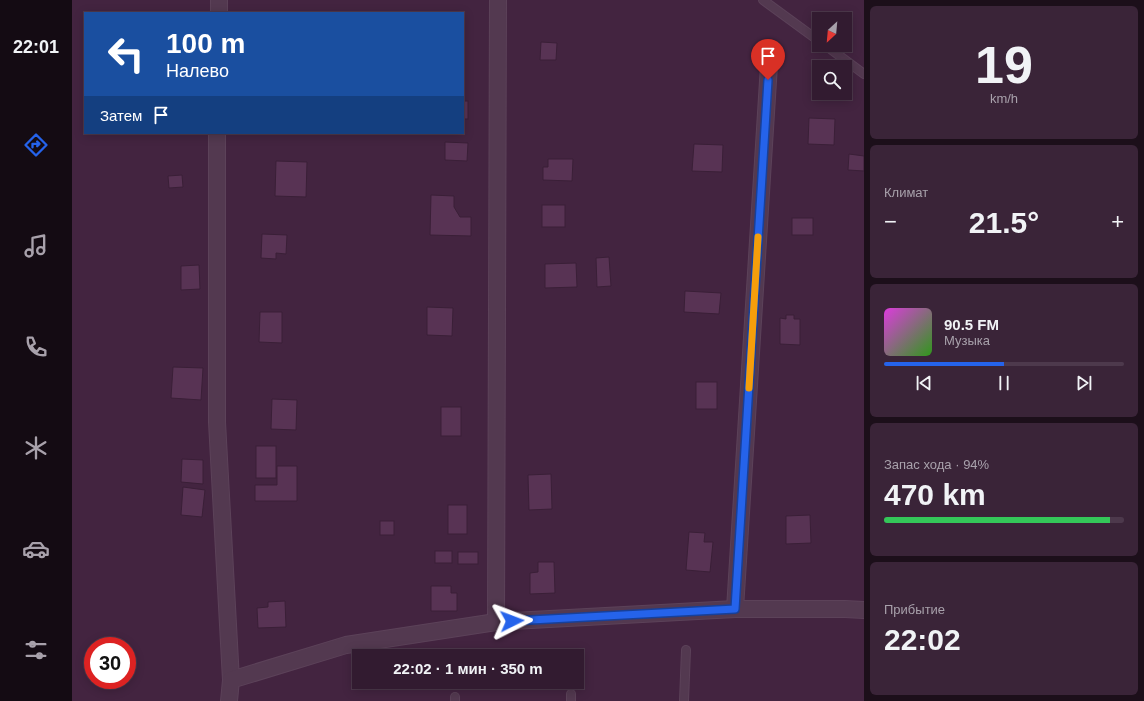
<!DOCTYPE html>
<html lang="ru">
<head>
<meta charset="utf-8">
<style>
  :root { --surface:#321b30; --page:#3a2438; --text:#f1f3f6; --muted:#a8a1ab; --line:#4d394c; --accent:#2563eb }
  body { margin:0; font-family:Helvetica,sans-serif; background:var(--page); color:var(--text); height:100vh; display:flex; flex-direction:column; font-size:15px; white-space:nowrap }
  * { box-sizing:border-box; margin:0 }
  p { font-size:13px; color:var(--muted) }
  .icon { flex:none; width:22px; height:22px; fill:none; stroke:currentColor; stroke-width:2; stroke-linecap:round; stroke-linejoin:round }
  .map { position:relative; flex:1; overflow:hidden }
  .panel { display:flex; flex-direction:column; gap:6px; padding:6px; background:#1c0f1a; width:280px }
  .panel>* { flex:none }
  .hud { position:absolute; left:12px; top:12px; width:380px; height:122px; border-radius:0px; box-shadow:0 2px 10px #0003,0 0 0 1px var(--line); background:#1a4fa0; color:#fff; overflow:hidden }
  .needle { width:26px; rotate:206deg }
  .tools { position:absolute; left:740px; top:12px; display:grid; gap:8px }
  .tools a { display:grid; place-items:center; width:40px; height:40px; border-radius:0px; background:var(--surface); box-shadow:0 2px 10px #0003,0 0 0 1px var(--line); font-size:20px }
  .speed { position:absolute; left:12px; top:637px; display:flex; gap:8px; font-size:20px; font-weight:700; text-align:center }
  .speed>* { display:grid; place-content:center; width:52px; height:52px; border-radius:50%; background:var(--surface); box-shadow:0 2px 10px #0003,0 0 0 1px var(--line); line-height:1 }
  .speed .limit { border:6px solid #d22; background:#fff; color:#111 }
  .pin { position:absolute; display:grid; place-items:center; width:34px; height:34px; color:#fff; margin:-41px -17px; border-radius:50% 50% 50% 0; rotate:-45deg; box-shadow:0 0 4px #0007 }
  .pin .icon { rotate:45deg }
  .me { position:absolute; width:44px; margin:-22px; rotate:87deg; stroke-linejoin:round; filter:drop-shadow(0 0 3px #0008) }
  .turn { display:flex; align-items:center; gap:14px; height:84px; padding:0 16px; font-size:18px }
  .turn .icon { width:52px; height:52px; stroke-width:2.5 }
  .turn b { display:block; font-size:28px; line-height:34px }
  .then { display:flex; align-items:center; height:38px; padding:0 16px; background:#0003; gap:8px; font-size:15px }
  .big { font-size:30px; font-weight:700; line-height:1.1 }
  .panel .widget { flex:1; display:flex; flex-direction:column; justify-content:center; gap:6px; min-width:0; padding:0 14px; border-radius:6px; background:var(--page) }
  .panel .dial { align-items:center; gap:0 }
  .dial b { font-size:52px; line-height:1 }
  .song { display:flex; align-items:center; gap:12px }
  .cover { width:48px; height:48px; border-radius:6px; background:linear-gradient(135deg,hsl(300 70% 55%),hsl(110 70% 35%)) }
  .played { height:4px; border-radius:2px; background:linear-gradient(90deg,var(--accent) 50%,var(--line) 50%) }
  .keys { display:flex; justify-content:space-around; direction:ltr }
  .heat { display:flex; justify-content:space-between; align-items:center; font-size:22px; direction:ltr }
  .charge { height:6px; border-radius:3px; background:linear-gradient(90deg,#34c759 94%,var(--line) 0) }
  .trip { position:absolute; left:280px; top:649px; width:232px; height:40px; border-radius:0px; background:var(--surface); box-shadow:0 2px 10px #0003,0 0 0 1px var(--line); font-weight:700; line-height:40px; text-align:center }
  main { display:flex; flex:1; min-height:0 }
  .tabs { display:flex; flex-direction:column; width:72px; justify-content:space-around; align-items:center; background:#140b13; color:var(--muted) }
  .tabs .icon { width:28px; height:28px }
  .tabs .active { color:var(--accent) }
  .tabs b { font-size:18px; color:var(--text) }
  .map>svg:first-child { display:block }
  .building { fill:#583354; stroke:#3a1f37 }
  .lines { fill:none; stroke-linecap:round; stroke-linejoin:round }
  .lane-casing { stroke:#5c4259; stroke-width:10 }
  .street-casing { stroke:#5c4259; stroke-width:18 }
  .lane { stroke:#533950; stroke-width:8 }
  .street { stroke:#533950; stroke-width:16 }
  .route-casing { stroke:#184099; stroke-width:10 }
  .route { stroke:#2563eb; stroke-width:7 }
  .slow { stroke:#f59e0b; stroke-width:7 }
</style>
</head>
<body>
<main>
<nav class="tabs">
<b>22:01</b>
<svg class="icon active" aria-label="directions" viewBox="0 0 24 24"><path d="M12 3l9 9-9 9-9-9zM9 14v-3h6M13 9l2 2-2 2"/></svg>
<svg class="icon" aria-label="music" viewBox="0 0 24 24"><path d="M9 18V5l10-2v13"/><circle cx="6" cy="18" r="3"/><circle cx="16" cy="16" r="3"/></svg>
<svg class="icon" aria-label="phone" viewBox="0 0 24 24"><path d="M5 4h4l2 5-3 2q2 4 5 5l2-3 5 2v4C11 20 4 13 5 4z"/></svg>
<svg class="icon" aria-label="climate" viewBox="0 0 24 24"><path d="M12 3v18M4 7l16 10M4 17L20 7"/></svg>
<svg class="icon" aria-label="car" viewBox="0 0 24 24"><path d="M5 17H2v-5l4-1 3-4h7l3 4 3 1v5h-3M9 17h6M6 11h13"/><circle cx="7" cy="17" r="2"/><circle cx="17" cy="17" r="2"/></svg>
<svg class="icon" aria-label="filters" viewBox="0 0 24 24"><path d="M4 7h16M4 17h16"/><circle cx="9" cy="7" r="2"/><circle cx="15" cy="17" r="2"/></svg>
</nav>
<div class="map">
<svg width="792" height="701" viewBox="0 0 792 701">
  <rect width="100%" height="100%" fill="#432440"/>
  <g class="building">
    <polygon points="469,42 485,43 484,60 468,60"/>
    <rect x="391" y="101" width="5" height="18"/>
    <polygon points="737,118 763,119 762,145 736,144"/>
    <polygon points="373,142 396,143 395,161 373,160"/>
    <polygon points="622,144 651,145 650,172 620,171"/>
    <polygon points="777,154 792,156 792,171 776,170"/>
    <polygon points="476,159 501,159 500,181 471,180 471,167 476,167"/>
    <polygon points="204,161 235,162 234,197 203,196"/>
    <polygon points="110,175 111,187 97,188 96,176"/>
    <polygon points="359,195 382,196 382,207 388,217 399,217 399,236 358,235"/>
    <rect x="470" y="205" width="23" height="22"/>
    <rect x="720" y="218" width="21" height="17"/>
    <polygon points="190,234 215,235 214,254 204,253 204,259 189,258"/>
    <polygon points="537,257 539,286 525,287 524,258"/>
    <polygon points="504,263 505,287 473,288 473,264"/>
    <polygon points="127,265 128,289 109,290 109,266"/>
    <polygon points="613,291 649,293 647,314 612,312"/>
    <polygon points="355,307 381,308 380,336 355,335"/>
    <polygon points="188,312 210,312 210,343 187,342"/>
    <polygon points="714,315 722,315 722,319 728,319 728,345 708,344 708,318 714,319"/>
    <polygon points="101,367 131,368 129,400 99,398"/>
    <rect x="624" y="382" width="21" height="27"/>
    <polygon points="200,399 225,400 224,430 199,429"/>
    <rect x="369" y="407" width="20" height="29"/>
    <rect x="184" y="446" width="20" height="32"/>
    <polygon points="110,459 131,460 131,484 109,482"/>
    <polygon points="205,466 225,466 225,501 183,501 183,485 205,485"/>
    <polygon points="479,474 480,509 457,510 456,475"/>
    <polygon points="111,487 133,490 130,517 109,515"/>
    <rect x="376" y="505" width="19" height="29"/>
    <polygon points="738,515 739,543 714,544 714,516"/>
    <rect x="308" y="521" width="14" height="14"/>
    <polygon points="617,532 633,533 632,542 641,542 638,572 614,570"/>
    <rect x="363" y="551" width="17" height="12"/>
    <rect x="386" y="552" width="20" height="12"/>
    <polygon points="466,562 482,562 483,593 458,594 458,573 466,572"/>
    <polygon points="359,586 379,586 379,593 385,593 385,611 359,611"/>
    <polygon points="213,601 214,627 186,628 185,608 196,607 196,602"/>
  </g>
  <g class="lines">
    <defs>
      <g id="lane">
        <polyline points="691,0 747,41"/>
        <polyline points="753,45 792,74"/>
        <polyline points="383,701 383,697"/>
        <polyline points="499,701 499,694"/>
        <polyline points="612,701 614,650"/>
      </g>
      <g id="street">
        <polyline points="147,13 147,0"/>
        <polyline points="145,133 145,422 159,680"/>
        <polyline points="663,609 698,49"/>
        <polyline points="424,622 426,0"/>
        <polyline points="157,701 159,680 274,645 424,622 663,609 773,609 792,610"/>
      </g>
    </defs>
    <use href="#lane" class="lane-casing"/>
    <use href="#street" class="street-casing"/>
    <use href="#lane" class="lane"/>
    <use href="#street" class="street"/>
  </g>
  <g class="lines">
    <defs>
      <polyline id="route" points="440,621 663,609 696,80"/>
    </defs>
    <use href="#route" class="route-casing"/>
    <use href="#route" class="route"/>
    <polyline class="slow" points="677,388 686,237"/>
  </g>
</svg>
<div class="tools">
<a><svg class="needle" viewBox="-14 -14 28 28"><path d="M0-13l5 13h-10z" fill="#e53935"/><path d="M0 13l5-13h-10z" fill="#a8a1ab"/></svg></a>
<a><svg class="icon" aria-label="search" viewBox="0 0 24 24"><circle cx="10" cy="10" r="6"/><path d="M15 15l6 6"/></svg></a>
</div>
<div class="speed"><div class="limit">30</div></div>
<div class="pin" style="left:696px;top:80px;background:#d93025"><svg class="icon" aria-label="arrive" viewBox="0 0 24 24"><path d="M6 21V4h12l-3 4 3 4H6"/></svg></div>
<svg class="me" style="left:440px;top:621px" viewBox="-20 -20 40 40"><path d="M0-17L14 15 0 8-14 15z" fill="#2563eb" stroke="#fff" stroke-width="4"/></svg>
<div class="trip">22:02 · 1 мин · 350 m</div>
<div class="hud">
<div class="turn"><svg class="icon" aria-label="left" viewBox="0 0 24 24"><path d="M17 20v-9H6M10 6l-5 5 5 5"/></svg><div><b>100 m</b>Налево</div></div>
<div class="then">Затем<svg class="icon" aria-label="arrive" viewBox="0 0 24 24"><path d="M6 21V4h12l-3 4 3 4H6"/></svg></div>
</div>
</div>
<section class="panel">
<div class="widget dial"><b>19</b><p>km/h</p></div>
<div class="widget"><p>Климат</p>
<div class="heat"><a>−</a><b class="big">21.5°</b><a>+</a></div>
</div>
<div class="widget">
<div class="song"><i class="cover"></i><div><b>90.5 FM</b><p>Музыка</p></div></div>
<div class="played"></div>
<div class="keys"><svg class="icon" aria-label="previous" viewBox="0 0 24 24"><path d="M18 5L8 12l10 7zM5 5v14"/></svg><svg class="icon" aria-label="pause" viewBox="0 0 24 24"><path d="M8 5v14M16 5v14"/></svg><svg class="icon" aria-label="next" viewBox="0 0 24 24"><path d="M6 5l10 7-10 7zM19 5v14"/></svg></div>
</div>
<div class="widget"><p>Запас хода · 94%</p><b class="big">470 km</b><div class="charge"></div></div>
<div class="widget"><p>Прибытие</p><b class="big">22:02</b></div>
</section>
</main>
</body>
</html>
